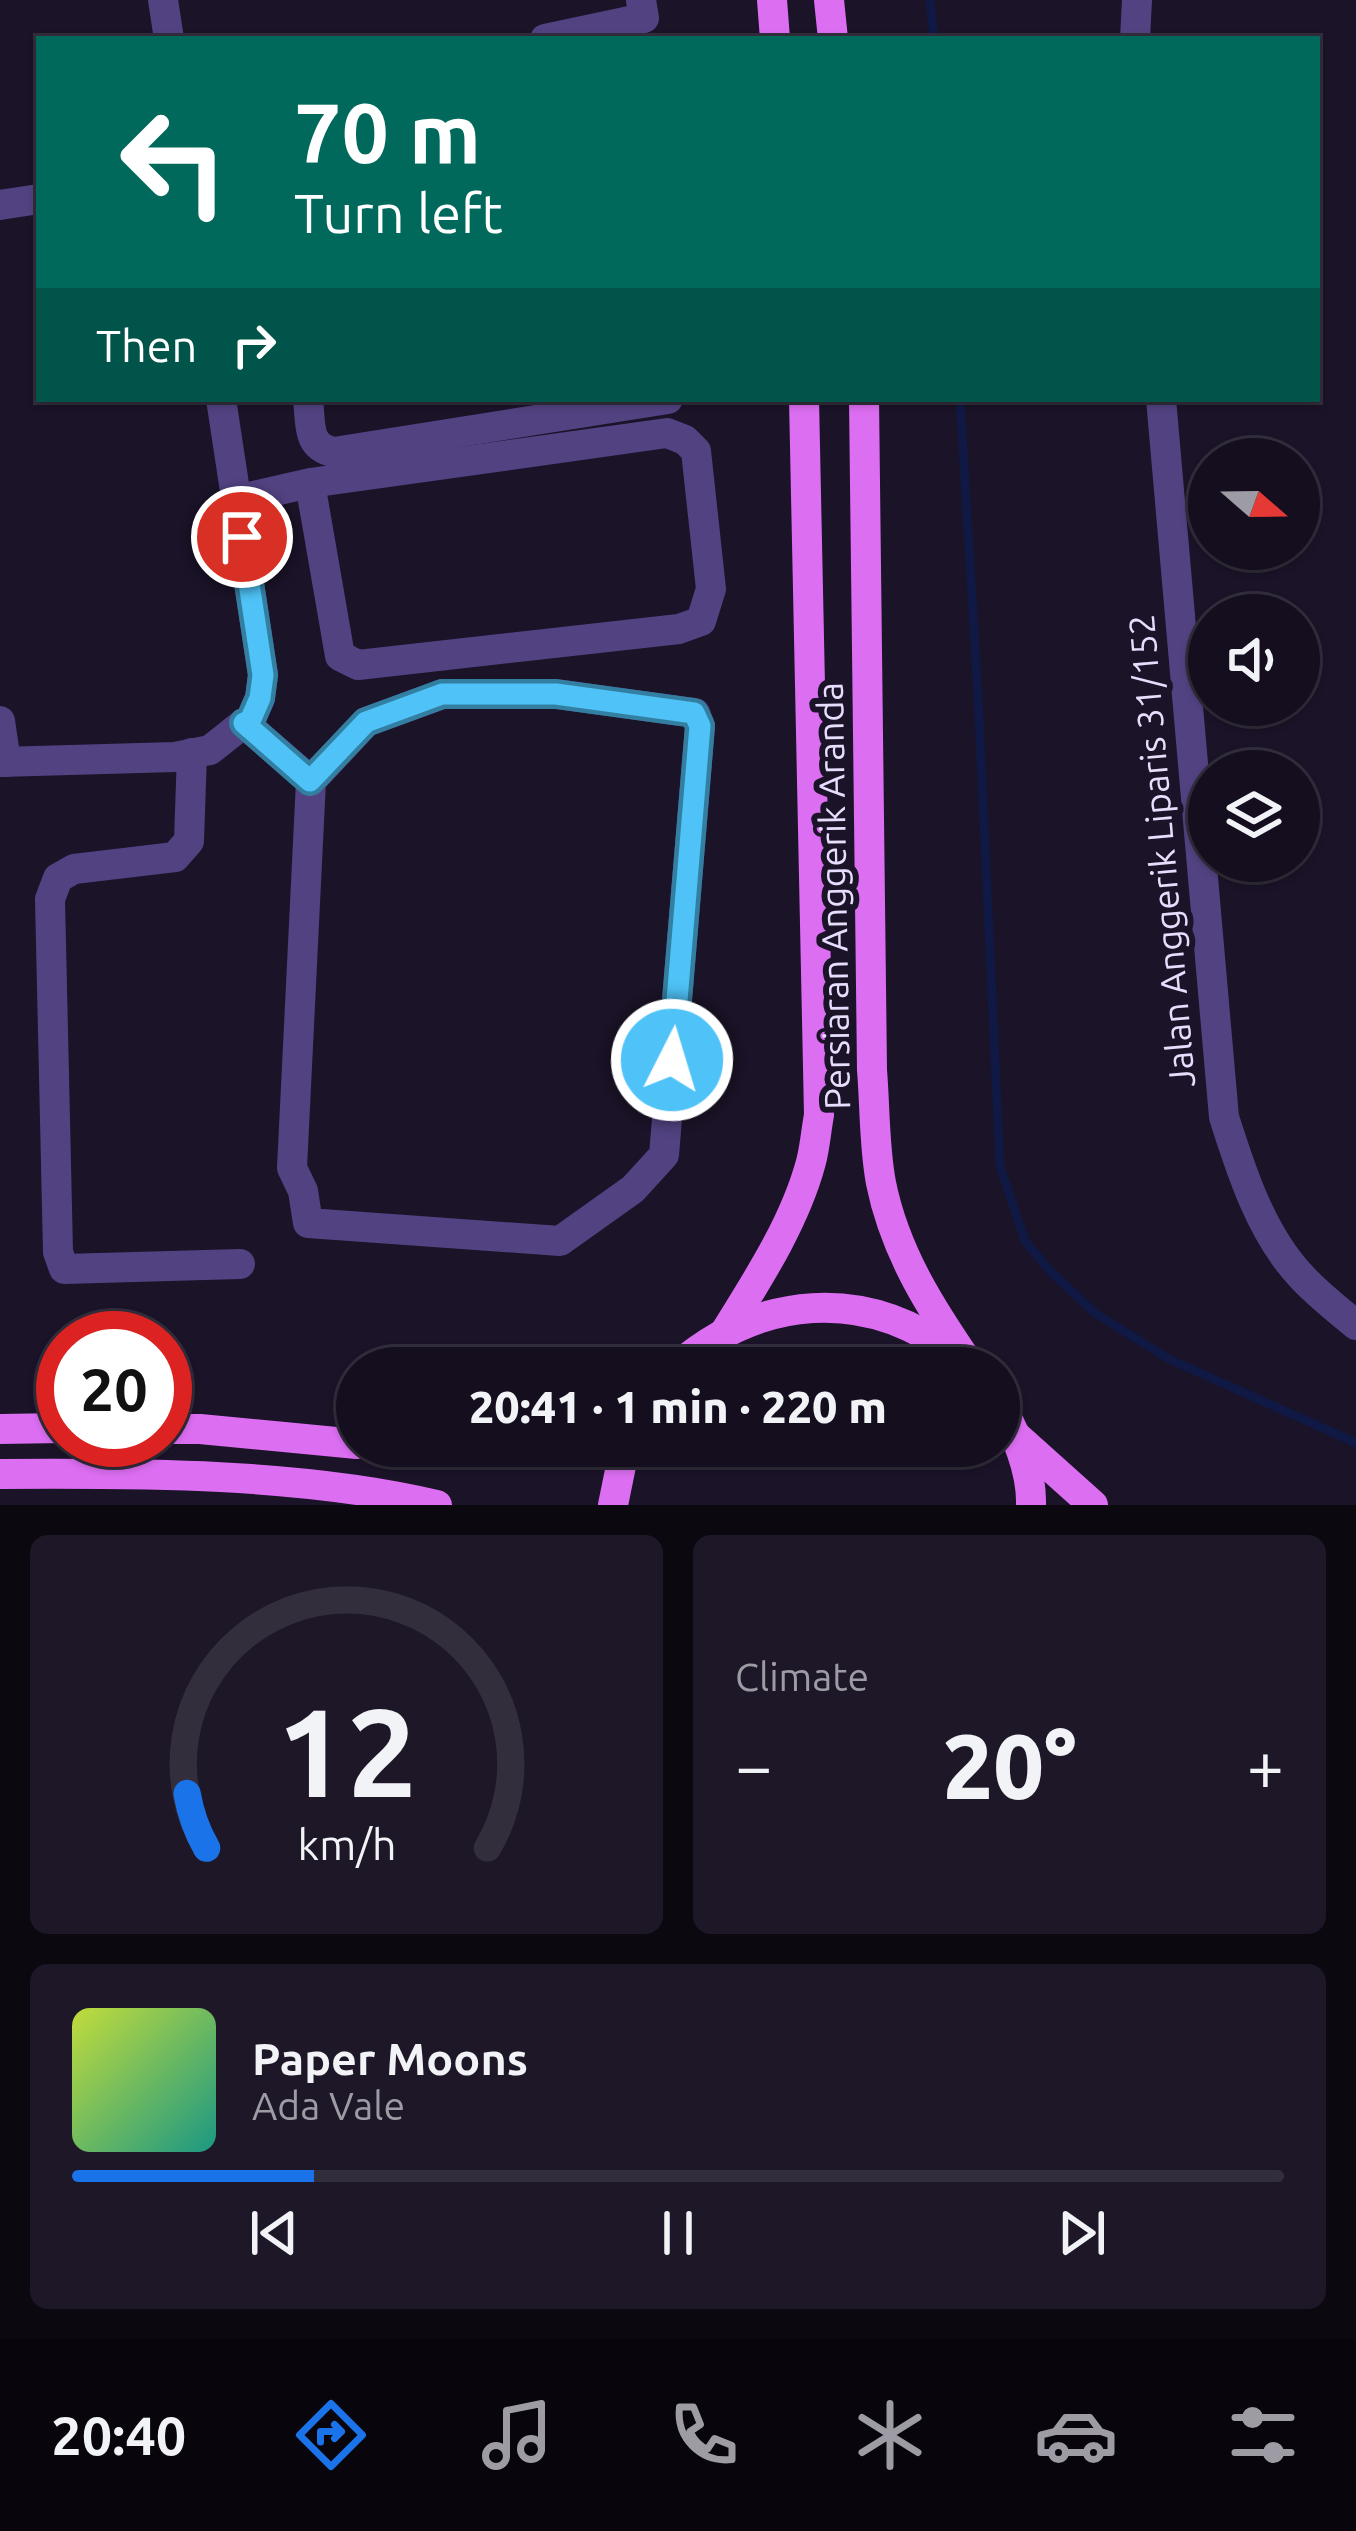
<!DOCTYPE html>
<html lang="en">
<head>
<meta charset="utf-8">
<style>
  :root { --surface:#140e1e; --page:#1d1727; --text:#f1f3f6; --muted:#9d9ca4; --line:#332e3c; --accent:#1a73e8 }
  body { margin:0; font-family:Ubuntu,sans-serif; background:var(--page); color:var(--text); height:100vh; display:flex; flex-direction:column; font-size:45px; white-space:nowrap }
  * { box-sizing:border-box; margin:0 }
  p { font-size:39px; color:var(--muted) }
  .icon { flex:none; width:66px; height:66px; fill:none; stroke:currentColor; stroke-width:2; stroke-linecap:round; stroke-linejoin:round }
  .map { position:relative; height:1505px; overflow:hidden }
  .side { display:flex; flex-direction:column; gap:30px; padding:30px; background:#0b0810; flex:1 }
  .side>* { flex:none }
  .banner { position:absolute; left:36px; top:36px; width:1284px; height:366px; border-radius:0px; box-shadow:0 3px 9px #0004,0 0 0 3px var(--line); background:#00695c; color:#fff; overflow:hidden }
  .needle { width:78px; rotate:110deg }
  .controls { position:absolute; left:1188px; top:438px; display:grid; gap:24px }
  .controls a { display:grid; place-items:center; width:132px; height:132px; border-radius:50%; background:var(--surface); box-shadow:0 3px 9px #0004,0 0 0 3px var(--line); font-size:60px }
  .speed { position:absolute; left:36px; top:1311px; display:flex; gap:24px; font-size:60px; font-weight:700; text-align:center }
  .speed>* { display:grid; place-content:center; width:156px; height:156px; border-radius:50%; background:var(--surface); box-shadow:0 3px 9px #0004,0 0 0 3px var(--line); line-height:1 }
  .speed .limit { border:18px solid #d22; background:#fff; color:#111 }
  .pin { position:absolute; display:grid; place-items:center; width:102px; height:102px; color:#fff; margin:-51px; border:6px solid #fff; border-radius:50%; box-shadow:0 3px 12px #0007 }
  .me { position:absolute; width:132px; margin:-66px; rotate:5deg; stroke-linejoin:round; filter:drop-shadow(0 0 9px #0008) }
  .turn { display:flex; align-items:center; gap:42px; height:252px; padding:0 60px; font-size:54px }
  .turn .icon { width:156px; height:156px; stroke-width:2.5 }
  .turn b { display:block; font-size:84px; line-height:102px }
  .then { display:flex; align-items:center; height:114px; padding:0 60px; background:#0003; gap:24px; font-size:45px }
  .big { font-size:90px; font-weight:800; line-height:1.1 }
  .side .tile { flex:1; display:flex; flex-direction:column; justify-content:center; gap:18px; min-width:0; padding:0 42px; border-radius:18px; background:var(--page) }
  .side .dial { align-items:center; gap:0 }
  .dial svg { height:312px; overflow:visible; fill:none; stroke:var(--line); stroke-width:7; stroke-linecap:round; text-anchor:middle }
  .dial text { fill:var(--text); stroke:none }
  .song { display:flex; align-items:center; gap:36px }
  .cover { width:144px; height:144px; border-radius:18px; background:linear-gradient(135deg,hsl(70 70% 55%),hsl(170 70% 35%)) }
  .played { height:12px; border-radius:6px; background:linear-gradient(90deg,var(--accent) 20%,var(--line) 20%) }
  .keys { display:flex; justify-content:space-around; direction:ltr }
  .heat { display:flex; justify-content:space-between; align-items:center; font-size:66px; direction:ltr }
  .side .tiles { flex:1; display:grid; gap:30px; grid-template-columns:1fr 1fr }
  .tile:last-child { grid-column:span 2 }
  .trip { position:absolute; left:336px; top:1347px; width:684px; height:120px; border-radius:60px; background:var(--surface); box-shadow:0 3px 9px #0004,0 0 0 3px var(--line); font-weight:800; line-height:120px; text-align:center }
  .menu { display:flex; height:192px; justify-content:space-around; align-items:center; background:#08060c; color:var(--muted) }
  .menu .icon { width:84px; height:84px }
  .menu .current { color:var(--accent) }
  .menu b { font-size:54px; color:var(--text) }
  .map>svg:first-child { display:block }
  .lines { fill:none; stroke-linecap:round; stroke-linejoin:round }
  .stream { stroke:#101844; stroke-width:9 }
  .minor { stroke:#524282; stroke-width:30 }
  .major { stroke:#dc6ef2; stroke-width:30 }
  .route-casing { stroke:#337fa1; stroke-width:30 }
  .route { stroke:#4fc3f7; stroke-width:21 }
  .labels { text-anchor:middle; dominant-baseline:central; stroke-width:12; stroke-linejoin:round; paint-order:stroke }
  .street-label { font-size:36px; fill:#e7ddfc; stroke:#1b1328 }
</style>
</head>
<body>
<div class="map">
<svg width="1356" height="1505" viewBox="0 0 1356 1505">
  <rect width="100%" height="100%" fill="#1b1328"/>
  <g class="lines">
    <g class="stream">
      <polyline points="930,0 934,39"/>
      <polyline points="960,399 978,696 1000,1166 1025,1241 1050,1271 1095,1313 1169,1359 1356,1443"/>
    </g>
    <g class="minor">
      <polyline points="163,0 169,39"/>
      <polyline points="545,39 644,18 641,0"/>
      <polyline points="1135,39 1137,0"/>
      <polyline points="0,205 39,199"/>
      <path d="M308,399C311,423 306,447 334,452L668,399"/>
      <path d="M1161,399L1224,1117C1241,1171 1261,1233 1300,1275C1317,1294 1337,1309 1356,1325"/>
      <polyline points="236,500 310,483 667,433 685,440 696,451 711,589 701,621 679,629 358,665 340,656 310,483"/>
      <polyline points="0,721 6,762"/>
      <polyline points="244,723 311,781 292,1168 303,1191 308,1223 560,1241 633,1189 664,1155 700,726 695,713 556,694 443,694 366,722 311,781"/>
      <polyline points="192,753 189,841 175,857 74,869 58,878 50,899 58,1252 64,1269 240,1264"/>
      <polyline points="0,762 175,757 210,750 244,723 250,721 260,698 263,675 221,399"/>
    </g>
    <g class="major">
      <polyline points="772,0 775,39"/>
      <polyline points="829,0 833,39"/>
      <path d="M864,399L872,1070C875,1106 874,1146 881,1183C895,1253 932,1310 972,1368"/>
      <path d="M725,1332C758,1279 795,1222 811,1162C815,1147 816,1131 819,1115L804,399"/>
      <path d="M675,1368C759,1295 865,1286 954,1354"/>
      <path d="M999,1404C1016,1433 1032,1471 1031,1505"/>
      <polyline points="0,1429 63,1428"/>
      <polyline points="165,1429 200,1429 357,1444"/>
      <polyline points="1016,1436 1093,1505"/>
      <polyline points="388,1446 462,1450 498,1446"/>
      <path d="M0,1474C140,1473 302,1473 437,1505"/>
      <polyline points="613,1505 625,1446"/>
    </g>
  </g>
  <g class="lines">
    <defs>
      <polyline id="route" points="242,537 263,675 260,698 250,721 244,723 310,781 366,722 442,694 556,694 694,713 700,726 672,1060"/>
    </defs>
    <use href="#route" class="route-casing"/>
    <use href="#route" class="route"/>
  </g>
  <g class="labels">
    <g class="street-label">
      <text transform="translate(1161 851) rotate(-95)">Jalan Anggerik Liparis 31/152</text>
      <text transform="translate(833 896) rotate(-91)">Persiaran Anggerik Aranda</text>
    </g>
  </g>
</svg>
<div class="controls">
<a><svg class="needle" viewBox="-14 -14 28 28"><path d="M0-13l5 13h-10z" fill="#e53935"/><path d="M0 13l5-13h-10z" fill="#9d9ca4"/></svg></a>
<a><svg class="icon" aria-label="sound" viewBox="0 0 24 24"><path d="M4 9h4l5-4v14l-5-4H4zM17 9q2 3 0 6"/></svg></a>
<a><svg class="icon" aria-label="layers" viewBox="0 0 24 24"><path d="M12 4l9 5-9 5-9-5zM3 14l9 5 9-5"/></svg></a>
</div>
<div class="speed"><div class="limit">20</div></div>
<div class="pin" style="left:242px;top:537px;background:#d93025"><svg class="icon" aria-label="arrive" viewBox="0 0 24 24"><path d="M6 21V4h12l-3 4 3 4H6"/></svg></div>
<svg class="me" style="left:672px;top:1060px" viewBox="-20 -20 40 40"><circle r="17" fill="#4fc3f7" stroke="#fff" stroke-width="3"/><path d="M0-11L8 9 0 5-8 9z" fill="#fff"/></svg>
<div class="trip">20:41 · 1 min · 220 m</div>
<div class="banner">
<div class="turn"><svg class="icon" aria-label="left" viewBox="0 0 24 24"><path d="M17 20v-9H6M10 6l-5 5 5 5"/></svg><div><b>70 m</b>Turn left</div></div>
<div class="then">Then<svg class="icon" aria-label="right" viewBox="0 0 24 24"><path d="M7 20v-9h11M14 6l5 5-5 5"/></svg></div>
</div>
</div>
<section class="side">
<div class="tiles">
<div class="tile dial"><svg viewBox="0 0 100 80">
<path d="M14 69A42 42 0 1 1 86 69"/>
<path d="M14 69A42 42 0 0 1 9 55" stroke="#1a73e8"/>
<text x="50" y="56" font-size="32" font-weight="700">12</text>
<text x="50" y="72" font-size="11">km/h</text>
</svg></div>
<div class="tile"><p>Climate</p>
<div class="heat"><a>−</a><b class="big">20°</b><a>+</a></div>
</div>
<div class="tile">
<div class="song"><i class="cover"></i><div><b>Paper Moons</b><p>Ada Vale</p></div></div>
<div class="played"></div>
<div class="keys"><svg class="icon" aria-label="previous" viewBox="0 0 24 24"><path d="M18 5L8 12l10 7zM5 5v14"/></svg><svg class="icon" aria-label="pause" viewBox="0 0 24 24"><path d="M8 5v14M16 5v14"/></svg><svg class="icon" aria-label="next" viewBox="0 0 24 24"><path d="M6 5l10 7-10 7zM19 5v14"/></svg></div>
</div>
</div>
</section>
<nav class="menu">
<b>20:40</b>
<svg class="icon current" aria-label="directions" viewBox="0 0 24 24"><path d="M12 3l9 9-9 9-9-9zM9 14v-3h6M13 9l2 2-2 2"/></svg>
<svg class="icon" aria-label="music" viewBox="0 0 24 24"><path d="M9 18V5l10-2v13"/><circle cx="6" cy="18" r="3"/><circle cx="16" cy="16" r="3"/></svg>
<svg class="icon" aria-label="phone" viewBox="0 0 24 24"><path d="M5 4h4l2 5-3 2q2 4 5 5l2-3 5 2v4C11 20 4 13 5 4z"/></svg>
<svg class="icon" aria-label="climate" viewBox="0 0 24 24"><path d="M12 3v18M4 7l16 10M4 17L20 7"/></svg>
<svg class="icon" aria-label="car" viewBox="0 0 24 24"><path d="M5 17H2v-5l4-1 3-4h7l3 4 3 1v5h-3M9 17h6M6 11h13"/><circle cx="7" cy="17" r="2"/><circle cx="17" cy="17" r="2"/></svg>
<svg class="icon" aria-label="filters" viewBox="0 0 24 24"><path d="M4 7h16M4 17h16"/><circle cx="9" cy="7" r="2"/><circle cx="15" cy="17" r="2"/></svg>
</nav>
</body>
</html>
